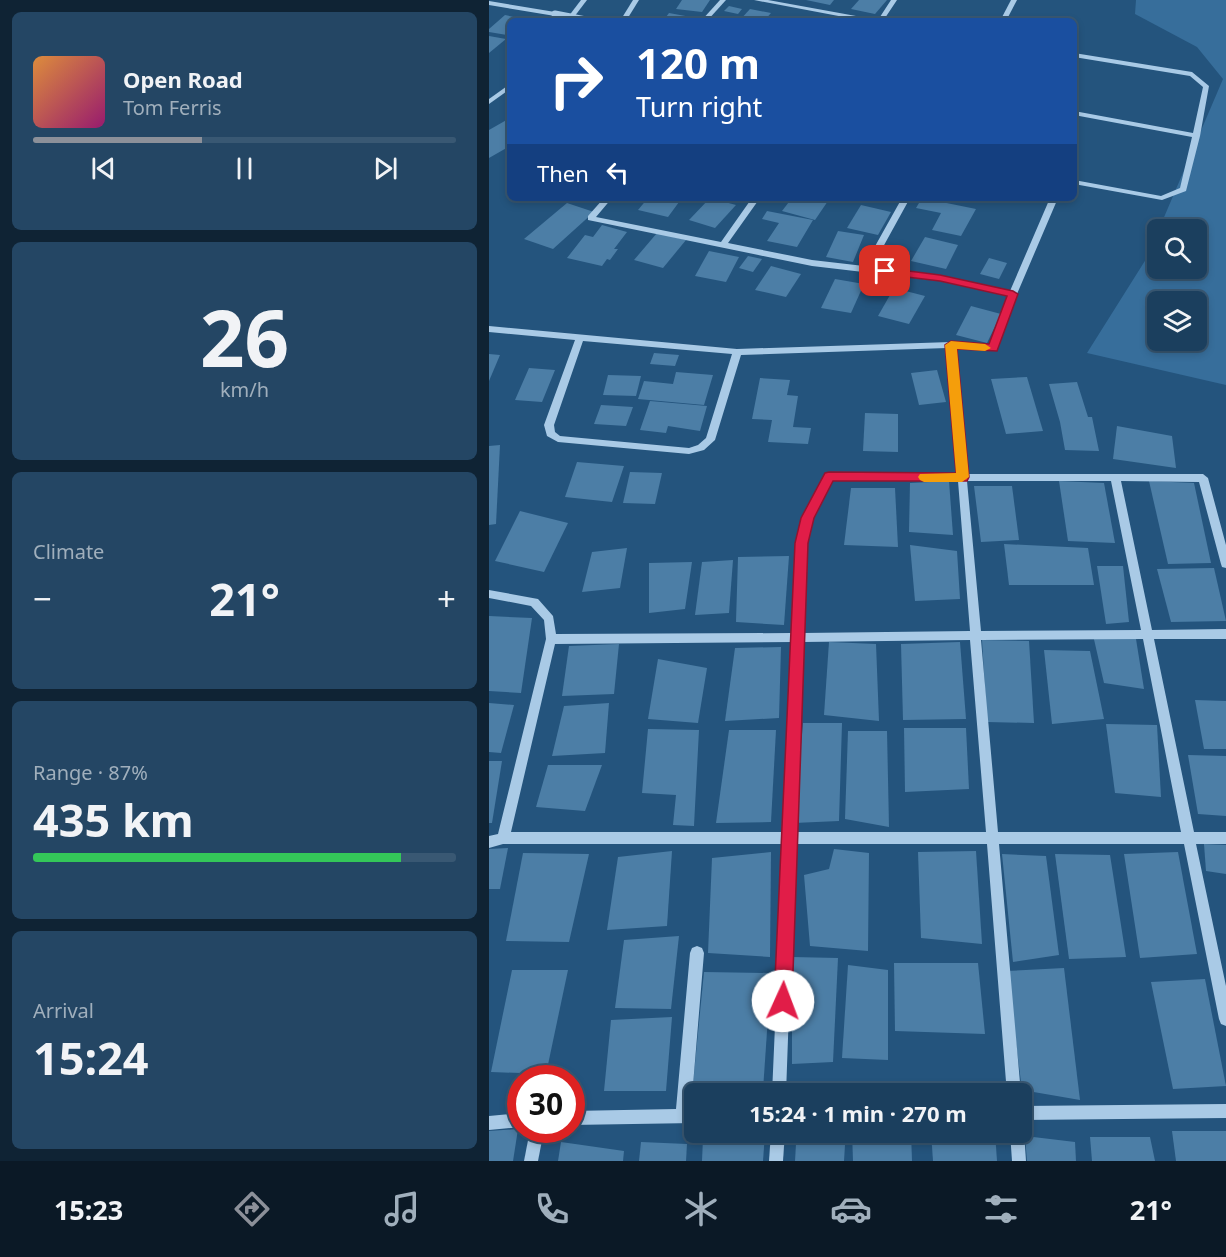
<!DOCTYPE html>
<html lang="en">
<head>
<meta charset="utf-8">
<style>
  :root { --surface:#1b3f5e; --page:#244664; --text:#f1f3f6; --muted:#a0afbc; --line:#395873; --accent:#8c9099 }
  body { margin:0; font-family:"Noto Sans",sans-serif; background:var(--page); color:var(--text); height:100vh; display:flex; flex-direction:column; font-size:22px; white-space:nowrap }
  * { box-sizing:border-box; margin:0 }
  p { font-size:20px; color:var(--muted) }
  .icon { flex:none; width:33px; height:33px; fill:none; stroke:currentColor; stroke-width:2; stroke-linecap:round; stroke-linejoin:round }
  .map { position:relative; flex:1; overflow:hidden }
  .drawer { display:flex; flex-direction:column; gap:12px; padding:12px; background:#0f2334; width:489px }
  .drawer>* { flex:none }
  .guide { position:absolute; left:18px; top:18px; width:570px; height:183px; border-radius:9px; box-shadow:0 3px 9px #0003,0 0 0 2px var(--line); background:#1a4fa0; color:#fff; overflow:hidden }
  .fabs { position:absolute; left:658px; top:219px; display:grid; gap:12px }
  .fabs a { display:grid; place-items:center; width:60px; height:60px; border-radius:9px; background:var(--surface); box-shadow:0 3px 9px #0003,0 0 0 2px var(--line); font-size:30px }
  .speed { position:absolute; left:18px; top:1065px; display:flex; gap:12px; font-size:30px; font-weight:700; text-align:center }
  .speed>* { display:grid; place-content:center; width:78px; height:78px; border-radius:50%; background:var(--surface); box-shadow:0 3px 9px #0003,0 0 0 2px var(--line); line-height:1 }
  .speed .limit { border:9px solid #d22; background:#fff; color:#111 }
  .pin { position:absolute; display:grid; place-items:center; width:51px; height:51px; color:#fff; margin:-26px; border-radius:12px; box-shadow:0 3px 9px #0006 }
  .me { position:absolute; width:66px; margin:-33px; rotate:2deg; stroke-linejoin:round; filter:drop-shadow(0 0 4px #0008) }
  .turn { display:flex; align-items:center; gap:21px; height:126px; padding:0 30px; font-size:27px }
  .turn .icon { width:78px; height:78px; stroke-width:2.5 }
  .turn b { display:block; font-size:42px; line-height:51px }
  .then { display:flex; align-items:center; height:57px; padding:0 30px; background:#0003; gap:12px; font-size:22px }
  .big { font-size:45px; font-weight:700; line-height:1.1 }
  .drawer .tile { flex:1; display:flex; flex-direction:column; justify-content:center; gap:9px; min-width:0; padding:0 21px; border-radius:9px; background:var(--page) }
  .drawer .dial { align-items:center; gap:0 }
  .dial b { font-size:78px; line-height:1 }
  .song { display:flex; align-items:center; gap:18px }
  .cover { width:72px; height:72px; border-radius:9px; background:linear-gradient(135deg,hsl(30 70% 55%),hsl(320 70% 35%)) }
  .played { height:6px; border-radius:3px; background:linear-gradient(90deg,var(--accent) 40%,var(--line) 40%) }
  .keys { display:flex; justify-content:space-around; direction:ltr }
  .heat { display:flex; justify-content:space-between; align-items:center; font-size:33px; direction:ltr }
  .charge { height:9px; border-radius:4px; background:linear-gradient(90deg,#34c759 87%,var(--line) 0) }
  .trip { position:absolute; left:195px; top:1083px; width:348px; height:60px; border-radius:9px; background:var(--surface); box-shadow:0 3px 9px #0003,0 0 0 2px var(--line); font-weight:700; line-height:60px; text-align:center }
  .dock { display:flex; height:96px; justify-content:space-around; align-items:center; background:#0b1926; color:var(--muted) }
  .dock .icon { width:42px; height:42px }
  .dock .current { color:var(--accent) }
  .dock b { font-size:27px; color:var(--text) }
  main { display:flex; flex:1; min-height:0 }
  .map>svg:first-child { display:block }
  .green { fill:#376e9b; fill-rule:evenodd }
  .building { fill:#4c7ea6 }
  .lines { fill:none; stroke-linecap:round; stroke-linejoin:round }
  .minor { fill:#a9cae6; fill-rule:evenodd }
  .minor-bridge { stroke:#a9cae6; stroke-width:7 }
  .route { fill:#e11d48; stroke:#92132f; stroke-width:1.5 }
  .slow { fill:#f59e0b }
</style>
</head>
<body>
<main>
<section class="drawer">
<div class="tile">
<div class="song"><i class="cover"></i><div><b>Open Road</b><p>Tom Ferris</p></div></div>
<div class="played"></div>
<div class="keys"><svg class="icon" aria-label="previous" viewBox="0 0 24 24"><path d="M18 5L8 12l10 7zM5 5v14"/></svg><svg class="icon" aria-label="pause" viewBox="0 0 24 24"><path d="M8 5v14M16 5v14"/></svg><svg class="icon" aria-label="next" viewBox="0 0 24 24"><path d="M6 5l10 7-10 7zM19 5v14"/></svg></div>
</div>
<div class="tile dial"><b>26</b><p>km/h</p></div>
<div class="tile"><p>Climate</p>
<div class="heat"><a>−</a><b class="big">21°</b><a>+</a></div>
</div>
<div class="tile"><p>Range · 87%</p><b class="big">435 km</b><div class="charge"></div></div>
<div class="tile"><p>Arrival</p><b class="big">15:24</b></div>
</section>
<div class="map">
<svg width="737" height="1161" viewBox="0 0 737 1161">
  <rect width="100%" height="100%" fill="#24547d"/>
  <path class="green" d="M647,0H737V385L598,353L659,256L669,233V268H708V230L670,229L734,79L708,47L646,14ZM669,302H708V340H669Z"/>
  <g class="building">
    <polygon points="193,0 221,0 213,12 187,9"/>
    <polygon points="317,0 345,0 341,5"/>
    <polygon points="370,0 398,0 386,14 362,9"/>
    <polygon points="240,6 253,9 249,14 235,11"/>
    <polygon points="261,9 282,13 275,21 250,21"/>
    <polygon points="180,13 202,17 199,21 174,21"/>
    <polygon points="16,15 39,20 39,21 21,21 21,33 18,35 0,32 0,29"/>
    <polygon points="0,36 17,39 0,53"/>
    <polygon points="21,118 21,146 0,158 0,130"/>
    <polygon points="159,198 193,198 179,217 149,210"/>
    <polygon points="221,198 247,205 226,228 200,220"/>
    <polygon points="303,198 341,198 326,220 293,211"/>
    <polygon points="433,198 487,209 472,236 443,230 452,213 427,208"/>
    <polygon points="78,203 105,212 64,249 35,239"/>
    <polygon points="372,205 402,212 389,235 358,228"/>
    <polygon points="278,211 324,220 308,247 278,241 290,223 273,219"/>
    <polygon points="113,225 138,232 125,249 129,249 121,260 118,259 113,266 78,258 96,235 104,237"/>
    <polygon points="349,231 375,235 364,262 337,257"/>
    <polygon points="168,233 197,240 174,268 145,260"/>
    <polygon points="436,237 469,245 457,269 422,261"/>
    <polygon points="220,251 250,257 237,282 206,276"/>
    <polygon points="259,256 273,259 264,272 250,268"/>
    <polygon points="500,258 518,263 510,279 491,274"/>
    <polygon points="282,266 312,274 297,297 266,290"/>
    <polygon points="346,279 375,284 362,313 332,308"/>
    <polygon points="405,288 436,296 420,324 389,316"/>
    <polygon points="482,306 512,314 498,343 467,335"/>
    <polygon points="165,353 190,355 186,366 161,364"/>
    <polygon points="0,354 11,355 0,381"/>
    <polygon points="40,368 66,370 53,402 26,400"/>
    <polygon points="448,370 457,402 430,405 422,373"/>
    <polygon points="187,372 224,375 215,405 149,399 155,381 184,384"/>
    <polygon points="119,375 152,376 147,396 114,395"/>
    <polygon points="538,377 554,431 517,434 502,379"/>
    <polygon points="271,378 301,380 298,395 309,396 304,427 322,428 319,444 279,442 283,420 263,419"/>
    <polygon points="588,382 599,417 603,417 610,451 576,450 571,422 560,384"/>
    <polygon points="161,401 218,406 211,431 179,426 177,433 151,430"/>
    <polygon points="112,405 144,407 137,426 105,424"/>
    <polygon points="376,413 409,414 409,452 374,451"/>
    <polygon points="628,426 683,436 687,468 624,459"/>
    <polygon points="11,445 7,524 0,525 0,446"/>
    <polygon points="88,462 135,466 123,502 76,497"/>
    <polygon points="141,472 173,473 166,504 134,503"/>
    <polygon points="460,481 464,535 420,532 421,483"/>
    <polygon points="570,481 615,483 626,543 579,541"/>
    <polygon points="660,481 705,483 722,563 679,564"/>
    <polygon points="485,486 523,486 530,540 492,542"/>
    <polygon points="362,488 406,488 409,547 355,545"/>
    <polygon points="31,511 79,523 55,572 6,561"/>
    <polygon points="515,544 599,548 605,585 520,585"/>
    <polygon points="421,545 468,551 471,599 426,601"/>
    <polygon points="138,548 131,588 93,592 103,552"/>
    <polygon points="300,556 295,625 247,622 249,557"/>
    <polygon points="244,560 240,613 206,615 213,562"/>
    <polygon points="203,562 196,609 160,613 160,563"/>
    <polygon points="608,566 634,566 640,622 617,624"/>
    <polygon points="725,568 737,621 682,622 668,569"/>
    <polygon points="0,616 43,618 32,693 0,691"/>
    <polygon points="604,635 647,639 655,689 615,683"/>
    <polygon points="493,640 540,641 545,723 498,722"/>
    <polygon points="340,642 387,644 390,721 335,715"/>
    <polygon points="471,642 477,719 414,720 412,644"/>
    <polygon points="130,644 125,694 73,696 80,646"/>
    <polygon points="292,647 290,718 236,721 246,648"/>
    <polygon points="555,650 601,651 615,719 563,724"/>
    <polygon points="169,659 218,668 209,723 159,719"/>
    <polygon points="706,700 737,701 737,749 715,749"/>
    <polygon points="0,703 25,705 12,753 0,752"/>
    <polygon points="120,703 116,753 63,756 75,706"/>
    <polygon points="314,723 353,723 350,821 305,823"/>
    <polygon points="617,724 668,725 672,797 626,793"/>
    <polygon points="415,728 477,728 480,789 416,792"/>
    <polygon points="159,729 210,730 205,826 184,825 187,795 153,793"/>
    <polygon points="240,730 287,730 282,822 227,823"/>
    <polygon points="359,731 398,731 400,827 356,819"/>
    <polygon points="699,755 737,756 737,816 709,814"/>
    <polygon points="0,761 13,761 3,823 0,823"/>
    <polygon points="59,765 113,765 96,811 47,807"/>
    <polygon points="715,844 737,845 737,874 717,871"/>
    <polygon points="19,848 11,889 0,889 0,849"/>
    <polygon points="345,849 380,853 379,951 321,946 315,875 340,869"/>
    <polygon points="183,851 178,926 118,930 129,857"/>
    <polygon points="487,851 493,944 432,938 429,852"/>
    <polygon points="282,852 281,957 219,953 223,858"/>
    <polygon points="689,852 708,954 651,958 635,854"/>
    <polygon points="34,853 100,854 80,942 17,941"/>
    <polygon points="513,854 557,856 570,955 524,962"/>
    <polygon points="566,854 621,855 637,957 580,959"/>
    <polygon points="190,936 182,1009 126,1008 135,940"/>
    <polygon points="303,957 349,958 344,1062 303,1064"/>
    <polygon points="405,963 489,963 496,1034 406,1031"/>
    <polygon points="359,965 399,970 399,1060 353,1058"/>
    <polygon points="575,968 591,1100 533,1090 518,971"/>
    <polygon points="23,970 79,970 57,1074 2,1072"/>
    <polygon points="215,972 282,973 274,1090 204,1084"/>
    <polygon points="716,979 737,1086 684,1089 662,982"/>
    <polygon points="183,1017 177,1091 115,1091 122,1020"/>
    <polygon points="29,1129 24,1161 0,1161 0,1131"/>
    <polygon points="683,1131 737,1131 737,1161 687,1161"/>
    <polygon points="363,1132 422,1132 423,1161 364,1161"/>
    <polygon points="442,1132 506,1132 508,1161 444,1161"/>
    <polygon points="276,1133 274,1161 213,1161 214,1138"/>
    <polygon points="536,1136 586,1142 587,1161 538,1161"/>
    <polygon points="601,1137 661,1137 666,1161 603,1161"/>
    <polygon points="72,1142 135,1151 134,1161 69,1161"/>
    <polygon points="152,1142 198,1144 197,1161 150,1161"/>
    <polygon points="307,1144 356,1145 355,1161 306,1161"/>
  </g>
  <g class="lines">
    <g class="minor">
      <polygon points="92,0 98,0 82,21 76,21"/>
      <polygon points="144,0 150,0 137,21 131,21"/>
      <polygon points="231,0 237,0 218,21 212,21"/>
      <polygon points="265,0 279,0 389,20 402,0 408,0 394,21 376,21"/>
      <polygon points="522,0 528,0 517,21 511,21"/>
      <polygon points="0,1 66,12 69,14 66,16 0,5"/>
      <polygon points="585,53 703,72 720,86 711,136 697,191 673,200 585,184 585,180 672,196 691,188 703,137 585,115 585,111 704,133 714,87 701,76 585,57"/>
      <polygon points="21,84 21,89 0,104 0,99"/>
      <path d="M115,198H123L107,217L232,242L263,198H271L239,243L323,260L375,266L413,198H421L383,267L451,275L521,291L561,198H569L528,294L507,350L467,348L478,474H714L719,478L737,545V568L733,567L732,564L710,482L632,481L663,630L737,629V639H665L705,832H737V844H707L737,986V1026L732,1024L730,1019L695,844H510L532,1094H518L498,844H306L297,1094H283L294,844H14L0,848V836L9,834L57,639L55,620L42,606L0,598V590L49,599L64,616L67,634L303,633L307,543L314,518L337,474H468L458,348L252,355L226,440L215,450L200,454L69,442L58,436L55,425L86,340L0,332V326L248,349L462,342L501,345L519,296L451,281L323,266L99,220V216ZM94,341L243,354L217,438L209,445L200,448L71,436L66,432L65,425ZM343,481H469L481,631L314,633L317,543L324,518ZM478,481H622L652,630L492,631ZM654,639L692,832H509L492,640ZM481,640L497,832H307L314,642ZM303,642L294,832H22L66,644Z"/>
      <polygon points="208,946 213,948 215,953 202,1109 206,1109 206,1123 82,1125 82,1111 187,1109 201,953 203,948"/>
      <polygon points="737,1104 737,1118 532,1120 532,1106"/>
      <polygon points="32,1113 32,1127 0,1130 0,1116"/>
      <polygon points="532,1127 535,1132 537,1161 523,1161 521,1132 532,1132"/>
      <polygon points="41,1130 55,1130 49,1161 35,1161"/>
      <polygon points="282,1132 296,1132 294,1161 280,1161"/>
    </g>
    <polyline class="minor-bridge" points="66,14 102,21"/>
  </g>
  <polygon class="route" points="396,268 451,275 524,291 529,294 508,351 468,349 480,477 478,481 344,481 325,518 319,543 303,1001 300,1007 294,1009 287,1007 285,1001 306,543 312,518 336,473 340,472 467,473 456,345 462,341 500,344 518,296 451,281 393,274 393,269"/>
  <polygon class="slow" points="462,341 496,344 502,348 496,351 468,349 480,477 473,482 435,482 431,480 429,477 431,474 467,473 456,345"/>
</svg>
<div class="fabs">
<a><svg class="icon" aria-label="search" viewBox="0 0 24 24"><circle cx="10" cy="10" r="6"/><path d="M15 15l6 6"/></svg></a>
<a><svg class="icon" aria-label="layers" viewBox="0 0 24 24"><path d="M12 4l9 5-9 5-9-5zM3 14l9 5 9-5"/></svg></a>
</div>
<div class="speed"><div class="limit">30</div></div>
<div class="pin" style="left:396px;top:271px;background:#d93025"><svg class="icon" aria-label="arrive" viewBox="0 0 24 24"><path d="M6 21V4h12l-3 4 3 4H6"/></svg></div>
<svg class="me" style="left:294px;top:1001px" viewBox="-20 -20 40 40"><circle r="19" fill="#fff"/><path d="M0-13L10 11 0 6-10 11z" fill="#e11d48"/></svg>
<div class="trip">15:24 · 1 min · 270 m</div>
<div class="guide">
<div class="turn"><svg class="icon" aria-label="right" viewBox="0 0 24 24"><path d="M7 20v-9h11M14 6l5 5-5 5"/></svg><div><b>120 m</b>Turn right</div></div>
<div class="then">Then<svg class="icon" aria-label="left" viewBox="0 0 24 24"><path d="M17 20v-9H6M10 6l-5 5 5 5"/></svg></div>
</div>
</div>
</main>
<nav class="dock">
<b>15:23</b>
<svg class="icon current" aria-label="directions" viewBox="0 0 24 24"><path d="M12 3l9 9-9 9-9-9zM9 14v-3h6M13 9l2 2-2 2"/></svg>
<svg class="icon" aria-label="music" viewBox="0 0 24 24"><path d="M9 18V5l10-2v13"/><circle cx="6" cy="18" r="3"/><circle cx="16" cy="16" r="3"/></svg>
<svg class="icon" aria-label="phone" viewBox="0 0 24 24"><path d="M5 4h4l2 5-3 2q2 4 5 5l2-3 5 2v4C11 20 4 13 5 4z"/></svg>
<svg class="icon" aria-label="climate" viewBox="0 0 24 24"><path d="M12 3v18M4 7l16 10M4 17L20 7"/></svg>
<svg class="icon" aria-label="car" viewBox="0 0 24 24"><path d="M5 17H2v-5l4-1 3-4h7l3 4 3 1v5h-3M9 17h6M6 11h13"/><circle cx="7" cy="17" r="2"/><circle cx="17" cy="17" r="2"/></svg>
<svg class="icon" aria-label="filters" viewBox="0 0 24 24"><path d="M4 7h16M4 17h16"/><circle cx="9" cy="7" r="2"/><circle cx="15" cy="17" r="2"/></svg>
<b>21°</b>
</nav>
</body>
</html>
